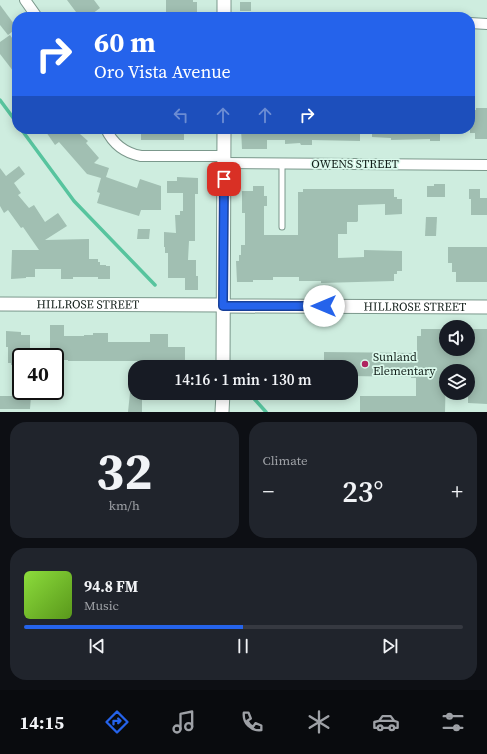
<!DOCTYPE html>
<html lang="en">
<head>
<meta charset="utf-8">
<style>
  :root { --surface:#171b24; --page:#20242c; --text:#f1f3f6; --muted:#9ea1a6; --line:#363941; --accent:#2563eb }
  body { margin:0; font-family:"Source Serif 4",serif; background:var(--page); color:var(--text); height:100vh; display:flex; flex-direction:column; font-size:15px; white-space:nowrap }
  * { box-sizing:border-box; margin:0 }
  p { font-size:13px; color:var(--muted) }
  .icon { flex:none; width:22px; height:22px; fill:none; stroke:currentColor; stroke-width:2; stroke-linecap:round; stroke-linejoin:round }
  .map { position:relative; height:412px; overflow:hidden }
  .details { display:flex; flex-direction:column; gap:10px; padding:10px; background:#0d0f14; flex:1 }
  .details>* { flex:none }
  .top-card { position:absolute; left:12px; top:12px; width:463px; height:122px; border-radius:16px; box-shadow:0 2px 10px #0003; background:#2563eb; color:#fff; overflow:hidden }
  .buttons { position:absolute; left:439px; top:320px; display:grid; gap:8px }
  .buttons a { display:grid; place-items:center; width:36px; height:36px; border-radius:50%; background:var(--surface); box-shadow:0 2px 10px #0003; font-size:20px }
  .speed { position:absolute; left:12px; top:348px; display:flex; gap:8px; font-size:20px; font-weight:700; text-align:center }
  .speed>* { display:grid; place-content:center; width:52px; height:52px; border-radius:50%; background:var(--surface); box-shadow:0 2px 10px #0003; line-height:1 }
  .speed .limit { border:2px solid #111; border-radius:6px; background:#fff; color:#111 }
  .pin { position:absolute; display:grid; place-items:center; width:34px; height:34px; color:#fff; margin:-17px; border-radius:8px; box-shadow:0 2px 6px #0006 }
  .me { position:absolute; width:44px; margin:-22px; rotate:270deg; stroke-linejoin:round; filter:drop-shadow(0 0 3px #0008) }
  .turn { display:flex; align-items:center; gap:14px; height:84px; padding:0 16px; font-size:18px }
  .turn .icon { width:52px; height:52px; stroke-width:2.5 }
  .turn b { display:block; font-size:28px; line-height:34px }
  .lanes { display:flex; align-items:center; height:38px; padding:0 16px; background:#0003; justify-content:center; gap:20px; direction:ltr }
  .lanes .off { opacity:.35 }
  .big { font-size:30px; font-weight:600; line-height:1.1 }
  .details .tile { flex:1; display:flex; flex-direction:column; justify-content:center; gap:6px; min-width:0; padding:0 14px; border-radius:16px; background:var(--page) }
  .details .dial { align-items:center; gap:0 }
  .dial b { font-size:52px; line-height:1 }
  .song { display:flex; align-items:center; gap:12px }
  .cover { width:48px; height:48px; border-radius:6px; background:linear-gradient(135deg,hsl(90 70% 55%),hsl(90 70% 35%)) }
  .played { height:4px; border-radius:2px; background:linear-gradient(90deg,var(--accent) 50%,var(--line) 50%) }
  .keys { display:flex; justify-content:space-around; direction:ltr }
  .heat { display:flex; justify-content:space-between; align-items:center; font-size:22px; direction:ltr }
  .details .tiles { flex:1; display:grid; gap:10px; grid-template-columns:1fr 1fr }
  .tile:last-child { grid-column:span 2 }
  .trip { position:absolute; left:128px; top:360px; width:230px; height:40px; border-radius:16px; background:var(--surface); box-shadow:0 2px 10px #0003; font-weight:600; line-height:40px; text-align:center }
  .dock { display:flex; height:64px; justify-content:space-around; align-items:center; background:#090b0e; color:var(--muted) }
  .dock .icon { width:28px; height:28px }
  .dock .selected { color:var(--accent) }
  .dock b { font-size:18px; color:var(--text) }
  .map>svg:first-child { display:block }
  .lines { fill:none; stroke-linecap:round; stroke-linejoin:round }
  .stream { stroke:#57c49e; stroke-width:3.5 }
  .building { fill:#a1bfb2 }
  .service-casing { stroke:#7b988c; stroke-width:7 }
  .minor-casing { stroke:#7b988c; stroke-width:12 }
  .tertiary-casing { stroke:#7b988c; stroke-width:15 }
  .service { stroke:#fff; stroke-width:5 }
  .minor { stroke:#fff; stroke-width:10 }
  .tertiary { stroke:#fff; stroke-width:13 }
  .route-casing { stroke:#184099; stroke-width:10 }
  .route { stroke:#2563eb; stroke-width:7 }
  .poi-dot { fill:#b02460; stroke:#dbfaec; stroke-width:1.5 }
  .labels { text-anchor:middle; dominant-baseline:central; stroke-width:3.5; stroke-linejoin:round; paint-order:stroke }
  .street-label { font-size:12px; fill:#111d18; stroke:#dbfaec }
  .poi-label { font-size:12px; fill:#111d18; stroke:#dbfaec; text-anchor:start }
</style>
</head>
<body>
<div class="map">
<svg width="487" height="412" viewBox="0 0 487 412">
  <rect width="100%" height="100%" fill="#ceeddf"/>
  <g class="lines">
    <g class="stream">
      <polyline points="0,100 17,123"/>
      <polyline points="21,129 74,201 155,285"/>
      <polyline points="249,393 266,412"/>
    </g>
  </g>
  <g class="building">
    <polygon points="67,0 94,0 100,8 88,17 68,17 76,12"/>
    <polygon points="166,0 193,0 193,2 197,2 197,17 168,17 168,13 166,13"/>
    <rect x="240" y="2" width="11" height="9"/>
    <polygon points="0,5 17,28 8,35 0,25"/>
    <polygon points="10,35 17,45 17,76 0,54 0,42"/>
    <polygon points="476,108 487,108 487,139 475,139 475,133 470,133 470,110 476,110"/>
    <polygon points="44,129 76,129 80,134 88,141 86,143 99,158 94,163 109,168 106,177 137,188 140,179 161,186 161,210 141,210 139,216 97,203 100,193 97,192 101,178 87,174 59,142 55,145"/>
    <rect x="141" y="129" width="43" height="11"/>
    <polygon points="241,129 360,129 360,141 312,140 312,145 301,145 300,143 285,144 285,140 267,140 267,149 242,149"/>
    <polygon points="372,129 440,129 440,141 430,141 430,139 391,140 391,138 372,137"/>
    <polygon points="19,166 25,174 14,183 21,193 18,195 29,208 34,205 45,222 58,213 67,226 45,240 89,239 89,259 98,259 98,262 100,262 100,265 106,265 106,266 110,266 110,279 98,279 98,277 73,277 73,279 61,279 61,269 35,269 35,277 26,277 26,278 11,279 12,250 39,250 23,227 21,228 8,210 4,213 0,206 0,168 6,176"/>
    <polygon points="177,177 198,178 198,194 195,194 195,241 189,241 188,260 196,260 196,276 198,276 198,290 185,290 185,278 168,278 168,253 165,253 165,247 164,247 164,232 176,233 175,215 180,215 180,211 183,211 183,193 167,193 167,181 177,181"/>
    <polygon points="434,184 445,184 445,197 427,197 427,186 434,186"/>
    <polygon points="253,186 264,186 264,196 267,196 267,206 264,206 264,235 298,235 298,192 303,192 303,189 394,189 394,197 397,197 397,199 402,199 402,214 385,215 385,204 358,205 358,221 357,222 347,222 347,234 338,234 338,258 364,257 364,250 402,251 402,271 397,271 397,274 394,274 394,281 321,283 321,281 299,281 299,277 273,277 273,280 253,280 253,282 237,282 236,261 239,261 239,255 241,255 241,245 245,245 245,213 242,213 242,191 253,191"/>
    <polygon points="469,189 480,189 480,198 487,198 487,215 471,215 471,199 469,199"/>
    <polygon points="426,217 437,217 436,236 425,236"/>
    <polygon points="138,229 150,229 149,239 137,239"/>
    <polygon points="448,247 487,247 487,282 456,282 456,272 452,272 452,263 448,263"/>
    <polygon points="50,325 64,325 64,336 84,336 84,335 93,335 93,333 108,333 108,342 150,342 150,334 168,334 168,347 185,347 185,367 157,367 157,366 150,366 150,361 68,361 68,360 55,360 55,357 50,357"/>
    <polygon points="421,329 443,329 443,336 446,336 446,349 468,349 468,329 487,329 487,404 468,403 468,371 446,371 445,412 360,412 360,396 416,396 416,378 411,378 411,377 351,376 351,367 324,367 324,352 417,353 417,336 421,336"/>
    <polygon points="6,331 21,332 21,335 30,335 30,352 27,352 27,357 21,357 21,365 11,365 11,363 8,363 8,347 6,347"/>
    <polygon points="130,393 142,393 142,412 128,412"/>
    <polygon points="0,396 31,396 30,409 0,409"/>
  </g>
  <g class="lines">
    <defs>
      <polyline id="service" points="282,164 282,227"/>
      <g id="minor">
        <polyline points="25,0 37,17"/>
        <polyline points="470,23 487,24"/>
        <path d="M106,129C113,144 125,153 141,156H224"/>
        <polyline points="224,163 487,165"/>
      </g>
      <g id="tertiary">
        <polyline points="224,17 224,0"/>
        <path id="s1" d="M0,304L223,305"/>
        <path id="s2" d="M223,306L487,307"/>
        <polyline points="223,367 224,129"/>
        <polyline points="222,412 223,393"/>
      </g>
    </defs>
    <use href="#service" class="service-casing"/>
    <use href="#minor" class="minor-casing"/>
    <use href="#tertiary" class="tertiary-casing"/>
    <use href="#service" class="service"/>
    <use href="#minor" class="minor"/>
    <use href="#tertiary" class="tertiary"/>
  </g>
  <g class="lines">
    <defs>
      <polyline id="route" points="224,179 223,306 324,306"/>
    </defs>
    <use href="#route" class="route-casing"/>
    <use href="#route" class="route"/>
  </g>
  <circle class="poi-dot" cx="365" cy="364" r="4"/>
  <g class="labels">
    <g class="street-label">
      <text x="355" y="164">OWENS STREET</text>
      <text stroke="none"><textPath href="#s1" startOffset="88">HILLROSE STREET</textPath></text>
      <text stroke="none"><textPath href="#s2" startOffset="192">HILLROSE STREET</textPath></text>
    </g>
    <g class="poi-label">
      <text x="373" y="357">Sunland<tspan x="373" dy="14">Elementary</tspan></text>
    </g>
  </g>
</svg>
<div class="buttons">
<a><svg class="icon" aria-label="sound" viewBox="0 0 24 24"><path d="M4 9h4l5-4v14l-5-4H4zM17 9q2 3 0 6"/></svg></a>
<a><svg class="icon" aria-label="layers" viewBox="0 0 24 24"><path d="M12 4l9 5-9 5-9-5zM3 14l9 5 9-5"/></svg></a>
</div>
<div class="speed"><div class="limit">40</div></div>
<div class="pin" style="left:224px;top:179px;background:#d93025"><svg class="icon" aria-label="arrive" viewBox="0 0 24 24"><path d="M6 21V4h12l-3 4 3 4H6"/></svg></div>
<svg class="me" style="left:324px;top:306px" viewBox="-20 -20 40 40"><circle r="19" fill="#fff"/><path d="M0-13L10 11 0 6-10 11z" fill="#2563eb"/></svg>
<div class="trip">14:16 · 1 min · 130 m</div>
<div class="top-card">
<div class="turn"><svg class="icon" aria-label="right" viewBox="0 0 24 24"><path d="M7 20v-9h11M14 6l5 5-5 5"/></svg><div><b>60 m</b>Oro Vista Avenue</div></div>
<div class="lanes"><svg class="icon off" aria-label="left" viewBox="0 0 24 24"><path d="M17 20v-9H6M10 6l-5 5 5 5"/></svg><svg class="icon off" aria-label="ahead" viewBox="0 0 24 24"><path d="M12 20V5M6 11l6-6 6 6"/></svg><svg class="icon off" aria-label="ahead" viewBox="0 0 24 24"><path d="M12 20V5M6 11l6-6 6 6"/></svg><svg class="icon" aria-label="right" viewBox="0 0 24 24"><path d="M7 20v-9h11M14 6l5 5-5 5"/></svg></div>
</div>
</div>
<section class="details">
<div class="tiles">
<div class="tile dial"><b>32</b><p>km/h</p></div>
<div class="tile"><p>Climate</p>
<div class="heat"><a>−</a><b class="big">23°</b><a>+</a></div>
</div>
<div class="tile">
<div class="song"><i class="cover"></i><div><b>94.8 FM</b><p>Music</p></div></div>
<div class="played"></div>
<div class="keys"><svg class="icon" aria-label="previous" viewBox="0 0 24 24"><path d="M18 5L8 12l10 7zM5 5v14"/></svg><svg class="icon" aria-label="pause" viewBox="0 0 24 24"><path d="M8 5v14M16 5v14"/></svg><svg class="icon" aria-label="next" viewBox="0 0 24 24"><path d="M6 5l10 7-10 7zM19 5v14"/></svg></div>
</div>
</div>
</section>
<nav class="dock">
<b>14:15</b>
<svg class="icon selected" aria-label="directions" viewBox="0 0 24 24"><path d="M12 3l9 9-9 9-9-9zM9 14v-3h6M13 9l2 2-2 2"/></svg>
<svg class="icon" aria-label="music" viewBox="0 0 24 24"><path d="M9 18V5l10-2v13"/><circle cx="6" cy="18" r="3"/><circle cx="16" cy="16" r="3"/></svg>
<svg class="icon" aria-label="phone" viewBox="0 0 24 24"><path d="M5 4h4l2 5-3 2q2 4 5 5l2-3 5 2v4C11 20 4 13 5 4z"/></svg>
<svg class="icon" aria-label="climate" viewBox="0 0 24 24"><path d="M12 3v18M4 7l16 10M4 17L20 7"/></svg>
<svg class="icon" aria-label="car" viewBox="0 0 24 24"><path d="M5 17H2v-5l4-1 3-4h7l3 4 3 1v5h-3M9 17h6M6 11h13"/><circle cx="7" cy="17" r="2"/><circle cx="17" cy="17" r="2"/></svg>
<svg class="icon" aria-label="filters" viewBox="0 0 24 24"><path d="M4 7h16M4 17h16"/><circle cx="9" cy="7" r="2"/><circle cx="15" cy="17" r="2"/></svg>
</nav>
</body>
</html>
